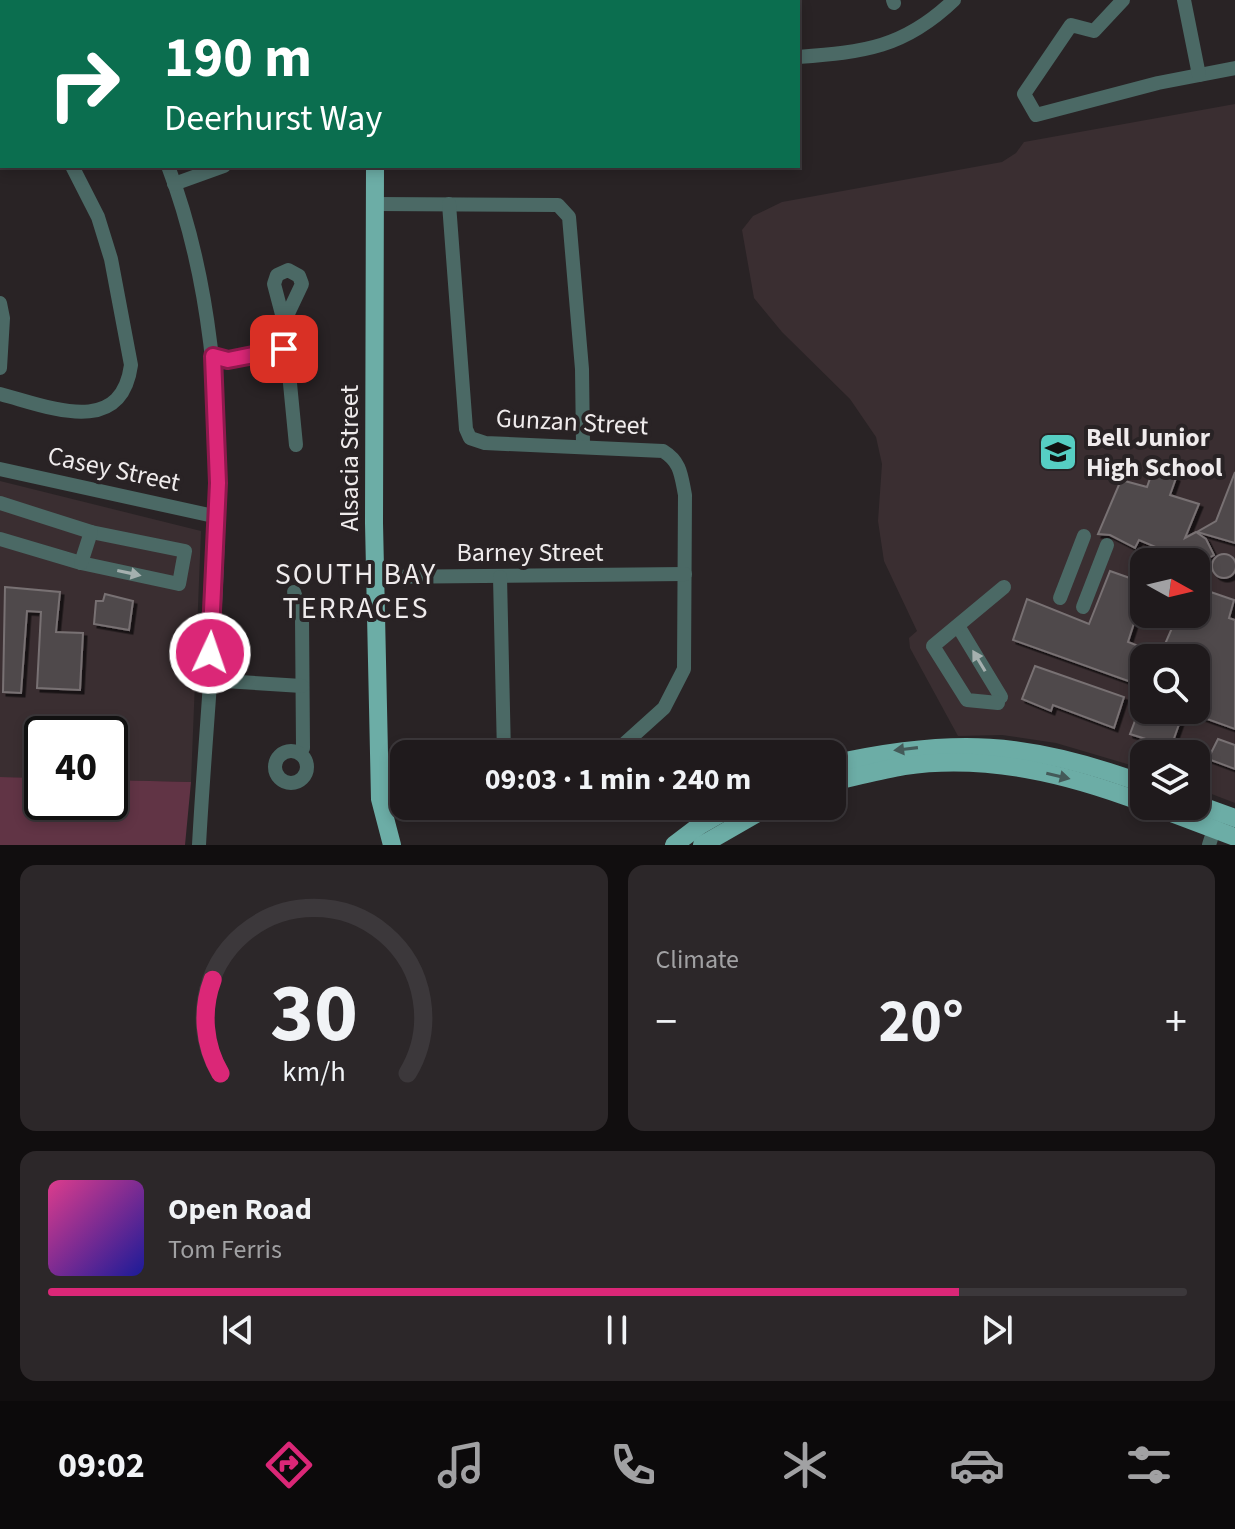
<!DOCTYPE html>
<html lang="en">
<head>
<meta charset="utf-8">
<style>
  :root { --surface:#1f1a1c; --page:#2c2729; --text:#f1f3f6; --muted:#a1a1a3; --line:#3c383b; --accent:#db2777 }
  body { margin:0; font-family:"Source Sans 3",sans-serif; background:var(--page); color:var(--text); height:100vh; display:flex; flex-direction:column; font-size:30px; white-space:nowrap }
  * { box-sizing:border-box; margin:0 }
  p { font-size:26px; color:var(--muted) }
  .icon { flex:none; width:44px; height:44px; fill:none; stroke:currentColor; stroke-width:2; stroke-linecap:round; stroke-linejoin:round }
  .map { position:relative; height:845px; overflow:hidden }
  .sheet { display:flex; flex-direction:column; gap:20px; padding:20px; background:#110e0f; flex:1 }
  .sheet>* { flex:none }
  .top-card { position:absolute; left:0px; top:0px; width:800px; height:168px; box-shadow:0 4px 12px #0003,0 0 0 2px var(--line); background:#0b6e4f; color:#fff; overflow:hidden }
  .needle { width:52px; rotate:98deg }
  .buttons { position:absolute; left:1130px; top:548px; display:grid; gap:16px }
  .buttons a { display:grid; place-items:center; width:80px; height:80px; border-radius:16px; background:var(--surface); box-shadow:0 4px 12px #0003,0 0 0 2px var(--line); font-size:40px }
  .speed { position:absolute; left:24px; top:716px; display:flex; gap:16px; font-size:40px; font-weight:700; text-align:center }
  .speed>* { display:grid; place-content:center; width:104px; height:104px; border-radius:50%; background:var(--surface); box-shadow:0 4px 12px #0003,0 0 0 2px var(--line); line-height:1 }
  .speed .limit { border:4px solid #111; border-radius:12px; background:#fff; color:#111 }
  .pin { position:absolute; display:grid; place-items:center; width:68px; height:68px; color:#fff; margin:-34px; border-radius:16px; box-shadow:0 4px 12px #0006 }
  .me { position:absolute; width:88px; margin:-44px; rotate:3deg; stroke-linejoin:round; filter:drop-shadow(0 0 6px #0008) }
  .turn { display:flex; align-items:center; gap:28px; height:168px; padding:0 32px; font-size:36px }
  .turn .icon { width:104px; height:104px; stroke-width:2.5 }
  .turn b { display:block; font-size:56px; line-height:68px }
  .big { font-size:60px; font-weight:700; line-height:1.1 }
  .sheet .widget { flex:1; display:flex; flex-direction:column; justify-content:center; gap:12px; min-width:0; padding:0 28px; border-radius:16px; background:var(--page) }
  .sheet .dial { align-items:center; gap:0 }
  .dial svg { height:208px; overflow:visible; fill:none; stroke:var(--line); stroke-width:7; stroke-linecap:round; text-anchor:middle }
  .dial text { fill:var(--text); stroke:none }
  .song { display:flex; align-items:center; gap:24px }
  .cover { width:96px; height:96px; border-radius:12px; background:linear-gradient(135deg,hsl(330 70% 55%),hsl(240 70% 35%)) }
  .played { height:8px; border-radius:4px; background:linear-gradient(90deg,var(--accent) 80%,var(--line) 80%) }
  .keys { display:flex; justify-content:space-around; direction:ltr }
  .heat { display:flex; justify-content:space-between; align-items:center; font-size:44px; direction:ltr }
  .sheet .tiles { flex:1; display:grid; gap:20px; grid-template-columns:1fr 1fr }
  .widget:last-child { grid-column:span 2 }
  .trip { position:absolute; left:390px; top:740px; width:456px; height:80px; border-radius:16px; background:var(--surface); box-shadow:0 4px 12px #0003,0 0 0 2px var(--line); font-weight:700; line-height:80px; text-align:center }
  .tab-bar { display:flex; height:128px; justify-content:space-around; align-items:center; background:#0c0a0b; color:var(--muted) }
  .tab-bar .icon { width:56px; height:56px }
  .tab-bar .selected { color:var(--accent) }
  .tab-bar b { font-size:36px; color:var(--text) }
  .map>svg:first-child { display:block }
  .built { fill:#3a2e31; fill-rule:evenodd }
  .green { fill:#613445 }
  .building { fill:#504a4c; stroke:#787173; stroke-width:2; filter:url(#shadow) }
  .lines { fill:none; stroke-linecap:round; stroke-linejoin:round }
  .minor { stroke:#4b6965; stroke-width:14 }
  .major { stroke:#6cada6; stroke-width:18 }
  .oneway { fill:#a5b0af }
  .oneway2 { fill:#445a59 }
  .route-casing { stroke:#8e194d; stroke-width:20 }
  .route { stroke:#db2777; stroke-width:14 }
  .labels { text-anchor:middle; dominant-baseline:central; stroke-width:8; stroke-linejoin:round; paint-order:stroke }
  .street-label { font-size:26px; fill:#efebec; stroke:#292325 }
  .poi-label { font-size:26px; font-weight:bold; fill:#efebec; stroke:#292325; text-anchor:start }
  .quarter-label { font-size:30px; letter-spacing:2px; fill:#efebec; stroke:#292325 }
</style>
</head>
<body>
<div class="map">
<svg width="1235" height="845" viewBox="0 0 1235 845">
  <defs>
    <filter id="shadow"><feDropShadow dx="3.5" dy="3.5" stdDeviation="0" flood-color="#0009"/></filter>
  </defs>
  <rect width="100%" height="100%" fill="#292325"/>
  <g class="built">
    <path d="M1235,104V803L1196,788V754H1144V769L1056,743L1002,735L958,736L910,648L909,638L917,631L884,561L878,521L882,464L876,437L850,399L782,332L754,298L742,230L753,216L782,202L1002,162L1016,153L1024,142ZM1144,562H1196V614H1144ZM1144,658H1196V710H1144Z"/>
    <polygon points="0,481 201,531 191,782 110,780 110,734 42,734 42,778 0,777"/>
  </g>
  <polygon class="green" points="0,777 42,778 42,802 110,802 110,780 191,782 185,845 0,845"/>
  <g class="building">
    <polygon points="1154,467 1176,478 1170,495 1199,504 1185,538 1196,532 1206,539 1214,555 1196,565 1196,562 1183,562 1156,552 1158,548 1139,540 1135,548 1110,535 1098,534 1121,480 1147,487"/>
    <polygon points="1235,472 1235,543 1197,532 1216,521"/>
    <circle cx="1224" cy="566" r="12"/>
    <polygon points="1110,571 1144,583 1144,616 1137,614 1128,642 1144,648 1131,682 1013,640 1027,599 1089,624"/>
    <polygon points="5,587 60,592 56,632 83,633 80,690 37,688 41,612 27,611 21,693 3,692"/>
    <polygon points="1196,587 1234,600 1229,618 1235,620 1235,729 1196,715 1196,658 1159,658 1178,614 1196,614"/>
    <polygon points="105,594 133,601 129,630 94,624 96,601 103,601"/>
    <polygon points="1035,666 1124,697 1114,728 1053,705 1051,711 1022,699"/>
    <polygon points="1139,710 1184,710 1171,747 1130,734"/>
    <polygon points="1218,739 1235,745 1235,769 1208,759"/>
  </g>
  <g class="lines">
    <g class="minor">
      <polyline points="85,0 86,2"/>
      <polyline points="509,0 509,2"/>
      <polyline points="893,0 894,3"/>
      <polyline points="1123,0 1094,31 1071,25 1024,94 1036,115 1158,83 1235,68"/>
      <polyline points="1184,0 1199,75"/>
      <polyline points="200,2 202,0"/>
      <polyline points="290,2 290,0"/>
      <polyline points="650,2 651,0"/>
      <path d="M798,57C864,52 904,48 954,0"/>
      <polyline points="0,119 2,118"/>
      <path d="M168,166C249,378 211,623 199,845"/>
      <polyline points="174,184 224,166"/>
      <polyline points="376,204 558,205 569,217 582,369 583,445"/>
      <path d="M449,204L466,429L470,438L485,443L663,451C681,462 681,475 685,495L684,669L664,708L613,754"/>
      <polyline points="0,303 3,318 0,368"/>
      <polyline points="284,322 302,284 299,276 288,270 277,275 274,284 284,322 296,445"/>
      <polyline points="213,356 228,360 284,349"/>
      <path d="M0,394C47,406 121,439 131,365L111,259L98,217L72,166"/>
      <polyline points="0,469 218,517"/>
      <polyline points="0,503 91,532 185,551 179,584 81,563 0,539"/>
      <polyline points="81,563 91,532"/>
      <polyline points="376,577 685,574"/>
      <polyline points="500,577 504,754"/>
      <polyline points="294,592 302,617 303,748 300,753"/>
      <polyline points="1060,598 1084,536"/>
      <polyline points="1083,607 1107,545"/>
      <polyline points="958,626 1001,697"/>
      <polyline points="208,680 302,686"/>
      <polyline points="998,703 967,700 933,646 1004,587"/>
      <circle cx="291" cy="767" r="16"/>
      <polyline points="1209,845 1217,820"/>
    </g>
    <g class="major">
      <polyline points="372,0 372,2"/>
      <polyline points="20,2 23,0"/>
      <polyline points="59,2 63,0"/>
      <polyline points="0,14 2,13"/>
      <polyline points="0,37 2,36"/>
      <polyline points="375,166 374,523 380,799 392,845"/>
      <path d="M832,764C952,737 1028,741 1144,784"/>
      <path d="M832,782C856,777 880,770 904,766C986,754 1068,774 1144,803"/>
      <polyline points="1196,804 1235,818"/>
      <polyline points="1153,806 1235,837"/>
      <polyline points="674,845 699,826 734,806"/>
      <polyline points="702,845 770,806"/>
    </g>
  </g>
  <defs><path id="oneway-solid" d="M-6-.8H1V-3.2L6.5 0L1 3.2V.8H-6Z" transform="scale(2)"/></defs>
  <g class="oneway">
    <use href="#oneway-solid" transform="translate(129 573) rotate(12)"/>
    <use href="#oneway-solid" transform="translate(979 661) rotate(-121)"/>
  </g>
  <g class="oneway2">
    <use href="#oneway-solid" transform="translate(906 749) rotate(173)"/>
    <use href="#oneway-solid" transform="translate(1058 776) rotate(13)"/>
  </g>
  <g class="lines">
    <defs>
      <polyline id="route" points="210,653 218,483 213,356 228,360 284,349"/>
    </defs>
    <use href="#route" class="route-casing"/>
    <use href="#route" class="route"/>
  </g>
  <defs>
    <symbol id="school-square" viewBox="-11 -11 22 22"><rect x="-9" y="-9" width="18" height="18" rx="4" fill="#56cec3" stroke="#292325"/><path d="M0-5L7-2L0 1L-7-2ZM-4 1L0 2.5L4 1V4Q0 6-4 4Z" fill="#111"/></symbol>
  </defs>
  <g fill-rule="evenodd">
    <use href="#school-square" x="1036" y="430" width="44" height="44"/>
  </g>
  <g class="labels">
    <g class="street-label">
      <text transform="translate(572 422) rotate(3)">Gunzan Street</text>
      <text transform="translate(349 458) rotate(-90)">Alsacia Street</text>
      <text transform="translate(114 469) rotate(12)">Casey Street</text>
      <text x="530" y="552">Barney Street</text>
    </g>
    <g class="poi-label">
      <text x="1086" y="437">Bell Junior<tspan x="1086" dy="30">High School</tspan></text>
    </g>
    <g class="quarter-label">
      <text x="356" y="574">SOUTH BAY<tspan x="356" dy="34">TERRACES</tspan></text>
    </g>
  </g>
</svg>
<div class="buttons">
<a><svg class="needle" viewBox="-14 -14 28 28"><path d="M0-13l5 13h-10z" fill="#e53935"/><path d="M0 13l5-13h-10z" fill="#a1a1a3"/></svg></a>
<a><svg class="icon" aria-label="search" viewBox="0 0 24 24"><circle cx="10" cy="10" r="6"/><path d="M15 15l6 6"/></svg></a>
<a><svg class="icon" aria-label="layers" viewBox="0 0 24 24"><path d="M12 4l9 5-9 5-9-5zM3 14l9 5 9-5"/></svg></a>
</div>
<div class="speed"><div class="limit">40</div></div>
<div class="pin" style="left:284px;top:349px;background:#d93025"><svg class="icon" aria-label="arrive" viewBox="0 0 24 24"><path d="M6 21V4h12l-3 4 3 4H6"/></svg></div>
<svg class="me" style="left:210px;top:653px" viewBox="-20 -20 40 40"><circle r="17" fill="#db2777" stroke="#fff" stroke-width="3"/><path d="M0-11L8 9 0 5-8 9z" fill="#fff"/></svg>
<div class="trip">09:03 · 1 min · 240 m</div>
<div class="top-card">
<div class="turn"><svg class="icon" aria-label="right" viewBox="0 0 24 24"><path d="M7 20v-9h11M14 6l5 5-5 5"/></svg><div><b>190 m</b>Deerhurst Way</div></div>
</div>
</div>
<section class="sheet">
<div class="tiles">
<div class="widget dial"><svg viewBox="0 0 100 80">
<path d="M14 69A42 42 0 1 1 86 69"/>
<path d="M14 69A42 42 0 0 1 11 33" stroke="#db2777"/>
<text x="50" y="56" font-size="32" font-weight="700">30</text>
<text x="50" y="72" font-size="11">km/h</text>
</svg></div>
<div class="widget"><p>Climate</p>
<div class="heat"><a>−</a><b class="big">20°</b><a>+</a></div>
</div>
<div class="widget">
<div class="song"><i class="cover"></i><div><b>Open Road</b><p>Tom Ferris</p></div></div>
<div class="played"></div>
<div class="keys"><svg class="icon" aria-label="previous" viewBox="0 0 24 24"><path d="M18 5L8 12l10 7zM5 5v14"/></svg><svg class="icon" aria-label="pause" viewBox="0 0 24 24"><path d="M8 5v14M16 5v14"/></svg><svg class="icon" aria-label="next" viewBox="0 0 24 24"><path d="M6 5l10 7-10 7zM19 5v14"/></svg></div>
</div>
</div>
</section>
<nav class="tab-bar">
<b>09:02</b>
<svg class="icon selected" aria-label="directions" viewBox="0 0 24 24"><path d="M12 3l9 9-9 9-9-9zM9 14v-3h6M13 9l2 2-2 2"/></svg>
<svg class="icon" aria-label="music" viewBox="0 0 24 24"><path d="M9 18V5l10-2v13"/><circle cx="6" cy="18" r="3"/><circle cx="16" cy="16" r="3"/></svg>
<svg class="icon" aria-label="phone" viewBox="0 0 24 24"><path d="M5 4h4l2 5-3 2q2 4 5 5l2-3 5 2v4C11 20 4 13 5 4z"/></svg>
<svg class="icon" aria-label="climate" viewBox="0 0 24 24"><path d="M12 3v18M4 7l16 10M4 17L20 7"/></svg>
<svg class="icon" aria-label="car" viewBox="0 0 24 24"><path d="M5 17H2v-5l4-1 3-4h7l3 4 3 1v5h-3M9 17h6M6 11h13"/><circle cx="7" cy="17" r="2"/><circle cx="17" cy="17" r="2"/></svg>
<svg class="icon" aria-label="filters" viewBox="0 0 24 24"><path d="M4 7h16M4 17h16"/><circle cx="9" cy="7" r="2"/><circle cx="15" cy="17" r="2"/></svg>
</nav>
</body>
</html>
